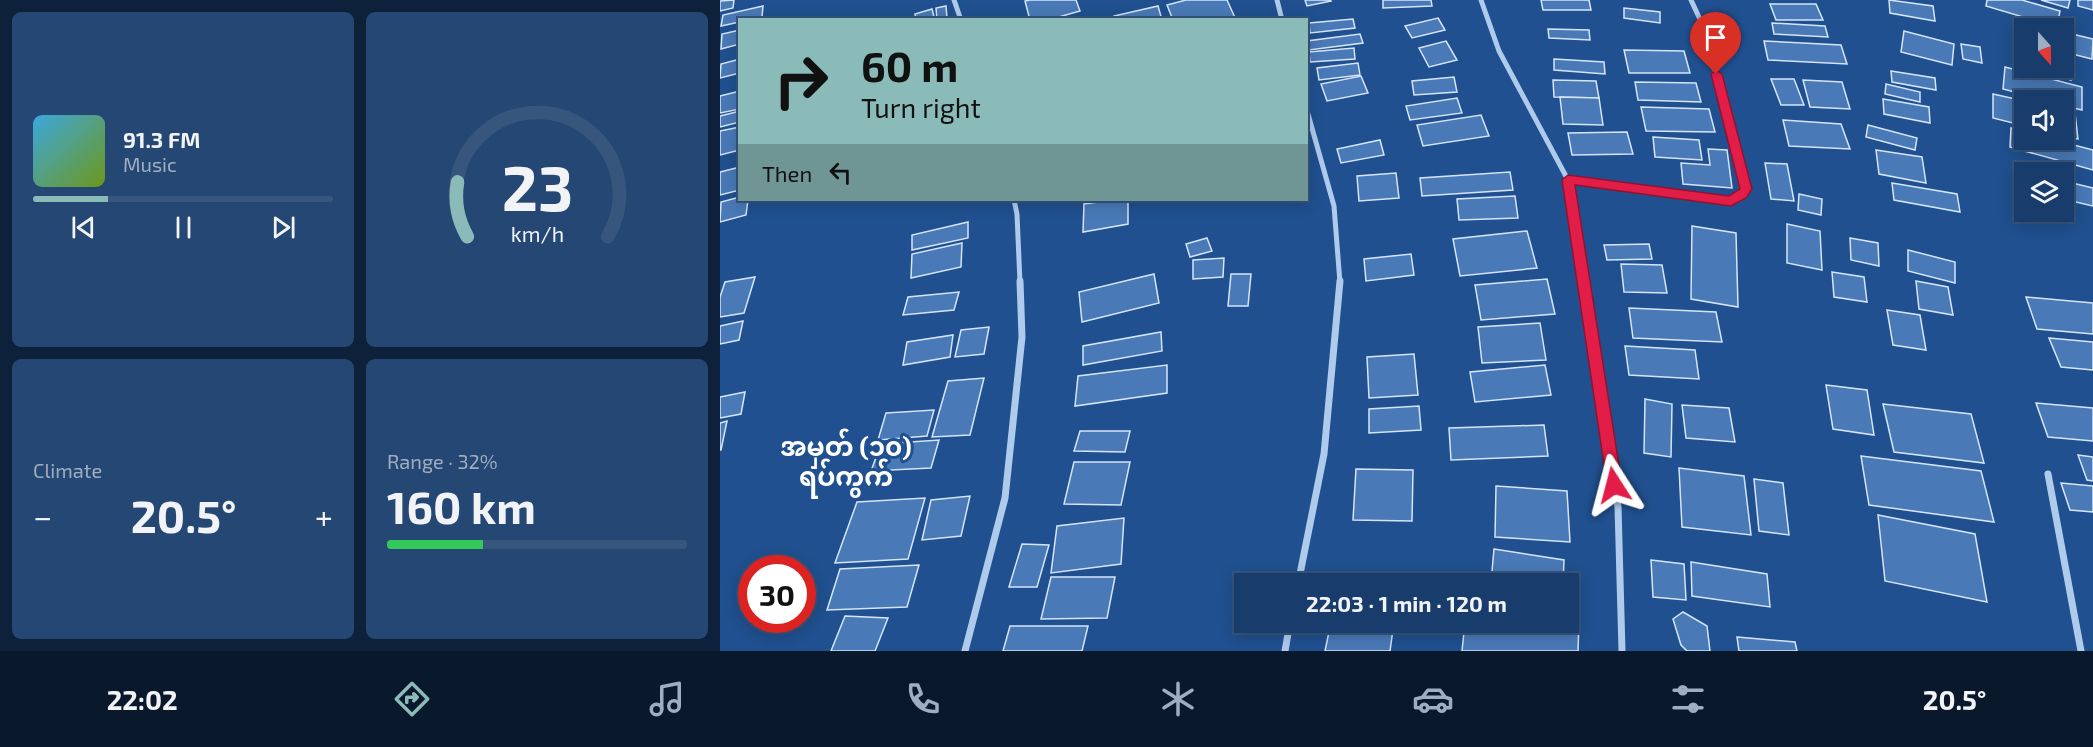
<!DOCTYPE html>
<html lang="en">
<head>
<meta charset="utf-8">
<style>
  :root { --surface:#183c6b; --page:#254773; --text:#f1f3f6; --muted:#9fadc1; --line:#36567e; --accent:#8bbbb9 }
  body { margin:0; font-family:"Exo 2","Noto Sans Myanmar",sans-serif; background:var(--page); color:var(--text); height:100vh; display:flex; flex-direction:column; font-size:22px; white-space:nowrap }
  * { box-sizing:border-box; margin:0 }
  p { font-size:20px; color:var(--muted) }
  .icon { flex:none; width:33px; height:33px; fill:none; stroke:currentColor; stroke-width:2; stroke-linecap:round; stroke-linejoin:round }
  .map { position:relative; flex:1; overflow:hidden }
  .sheet { display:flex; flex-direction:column; gap:12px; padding:12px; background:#0d213b; width:720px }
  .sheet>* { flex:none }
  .banner { position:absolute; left:18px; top:18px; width:570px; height:183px; border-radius:0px; box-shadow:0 3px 15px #0003,0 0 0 2px var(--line); background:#8bbbb9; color:#111; overflow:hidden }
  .needle { width:39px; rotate:159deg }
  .tools { position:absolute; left:1294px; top:18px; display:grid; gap:12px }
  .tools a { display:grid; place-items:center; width:60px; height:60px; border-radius:0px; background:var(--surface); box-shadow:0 3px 15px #0003,0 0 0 2px var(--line); font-size:30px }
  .speed { position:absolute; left:18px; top:555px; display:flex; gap:12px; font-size:30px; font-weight:700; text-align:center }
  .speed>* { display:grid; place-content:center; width:78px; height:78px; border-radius:50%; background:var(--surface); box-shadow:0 3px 15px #0003,0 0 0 2px var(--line); line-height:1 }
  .speed .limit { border:9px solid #d22; background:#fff; color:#111 }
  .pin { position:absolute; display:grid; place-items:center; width:51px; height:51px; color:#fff; margin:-62px -26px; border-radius:50% 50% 50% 0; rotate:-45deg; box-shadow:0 0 6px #0007 }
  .pin .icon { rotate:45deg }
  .me { position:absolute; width:66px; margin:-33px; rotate:351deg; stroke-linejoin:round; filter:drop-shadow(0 0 4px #0008) }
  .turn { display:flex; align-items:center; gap:21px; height:126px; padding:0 24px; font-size:27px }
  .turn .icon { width:78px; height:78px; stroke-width:2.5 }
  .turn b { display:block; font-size:42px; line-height:51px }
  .then { display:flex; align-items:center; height:57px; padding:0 24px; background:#0003; gap:12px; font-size:22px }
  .big { font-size:45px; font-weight:700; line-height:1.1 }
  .sheet .card { flex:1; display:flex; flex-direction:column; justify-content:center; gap:9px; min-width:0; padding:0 21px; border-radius:9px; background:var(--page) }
  .sheet .dial { align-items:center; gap:0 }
  .dial svg { height:156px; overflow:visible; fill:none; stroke:var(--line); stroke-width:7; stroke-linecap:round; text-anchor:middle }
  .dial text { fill:var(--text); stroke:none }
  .song { display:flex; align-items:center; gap:18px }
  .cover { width:72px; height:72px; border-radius:9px; background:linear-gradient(135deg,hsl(200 70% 55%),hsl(80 70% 35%)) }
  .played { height:6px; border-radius:3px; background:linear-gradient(90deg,var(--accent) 25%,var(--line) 25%) }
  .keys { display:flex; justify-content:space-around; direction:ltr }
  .heat { display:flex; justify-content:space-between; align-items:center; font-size:33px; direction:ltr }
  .charge { height:9px; border-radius:4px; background:linear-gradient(90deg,#34c759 32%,var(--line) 0) }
  .sheet .tiles { flex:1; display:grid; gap:12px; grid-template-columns:repeat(2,1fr) }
  .trip { position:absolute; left:514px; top:573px; width:345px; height:60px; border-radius:0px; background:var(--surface); box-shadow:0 3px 15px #0003,0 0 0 2px var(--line); font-weight:700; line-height:60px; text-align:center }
  .tab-bar { display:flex; height:96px; justify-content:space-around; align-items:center; background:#0a182b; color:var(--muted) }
  .tab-bar .icon { width:42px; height:42px }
  .tab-bar .on { color:var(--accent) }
  .tab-bar b { font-size:27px; color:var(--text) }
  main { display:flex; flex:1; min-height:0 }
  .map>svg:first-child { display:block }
  .building { fill:#4979b6; stroke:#d4e5f9; stroke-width:1.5 }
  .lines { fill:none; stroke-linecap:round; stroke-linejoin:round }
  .street-far1 { stroke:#afcbec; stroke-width:5 }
  .street { stroke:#afcbec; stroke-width:7 }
  .route { fill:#e11d48; stroke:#92132f; stroke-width:1.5 }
  .labels { text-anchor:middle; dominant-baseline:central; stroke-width:6; stroke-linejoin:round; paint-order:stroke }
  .quarter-label { font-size:26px; font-weight:bold; fill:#fff; stroke:#20508f }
</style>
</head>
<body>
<main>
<section class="sheet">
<div class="tiles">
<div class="card">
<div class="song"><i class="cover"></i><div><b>91.3 FM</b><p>Music</p></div></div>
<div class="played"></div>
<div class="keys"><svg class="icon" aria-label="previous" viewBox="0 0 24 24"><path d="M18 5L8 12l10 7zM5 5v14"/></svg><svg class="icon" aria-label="pause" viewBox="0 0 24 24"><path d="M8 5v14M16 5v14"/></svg><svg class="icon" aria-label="next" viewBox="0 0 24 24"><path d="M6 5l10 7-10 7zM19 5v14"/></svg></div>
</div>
<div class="card dial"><svg viewBox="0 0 100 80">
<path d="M14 69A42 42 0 1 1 86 69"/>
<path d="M14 69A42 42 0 0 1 9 41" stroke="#8bbbb9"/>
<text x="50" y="56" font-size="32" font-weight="700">23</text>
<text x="50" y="72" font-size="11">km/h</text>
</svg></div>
<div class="card"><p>Climate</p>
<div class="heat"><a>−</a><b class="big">20.5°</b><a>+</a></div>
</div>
<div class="card"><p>Range · 32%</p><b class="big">160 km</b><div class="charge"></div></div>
</div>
</section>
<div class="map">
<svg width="1373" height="651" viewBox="0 0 1373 651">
  <rect width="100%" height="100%" fill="#20508f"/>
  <g class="building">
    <polygon points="14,0 13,8 0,11 0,1"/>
    <polygon points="310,0 356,0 360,11 328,20 310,20 305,1"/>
    <polygon points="466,0 507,0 516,20 453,20 447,5"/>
    <polygon points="585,0 610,0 611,1 587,6"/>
    <polygon points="663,0 711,0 712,6 663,8"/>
    <polygon points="821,0 869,0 871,10 823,10"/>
    <polygon points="1169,0 1213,6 1215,21 1170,13"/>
    <polygon points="1267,0 1302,0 1340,11 1337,27 1266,6"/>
    <polygon points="1321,0 1350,0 1348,8"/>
    <polygon points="1358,0 1373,0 1373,10 1358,6"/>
    <polygon points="1050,4 1096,4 1103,20 1056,20"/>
    <polygon points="43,6 42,17 20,20 20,22 1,26 3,15"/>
    <polygon points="226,6 227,18 217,20 216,8"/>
    <polygon points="438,6 442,20 395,20 394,16"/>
    <polygon points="904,8 940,12 940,23 904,18"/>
    <polygon points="212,9 214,17 196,20 195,14"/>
    <polygon points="718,18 725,30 692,38 685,26"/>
    <polygon points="633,19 635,28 590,33 589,23"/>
    <polygon points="1304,21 1332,28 1305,28 1305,41 1302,40"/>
    <polygon points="1052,23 1105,26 1108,37 1054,34"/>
    <polygon points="828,29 869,30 870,40 829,38"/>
    <polygon points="20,30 20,44 1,49 2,34"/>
    <polygon points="1184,31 1234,44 1232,65 1181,52"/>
    <polygon points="1344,32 1373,39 1372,59 1344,52"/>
    <polygon points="640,34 643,43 589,50 587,41"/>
    <polygon points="726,41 737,60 709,67 699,48"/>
    <polygon points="1044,41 1121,45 1127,64 1048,60"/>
    <polygon points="1241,44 1260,47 1262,63 1243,59"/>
    <polygon points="1297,45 1305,47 1305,66 1294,63"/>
    <polygon points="634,48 635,59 590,62 589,52"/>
    <polygon points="904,50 964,51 970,73 909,73"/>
    <polygon points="1344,58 1353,61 1351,80 1310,68 1344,68"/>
    <polygon points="20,59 20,73 0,78 1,64"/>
    <polygon points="834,59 884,62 885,74 834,70"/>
    <polygon points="638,63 640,75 599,80 597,68"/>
    <polygon points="1285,67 1362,87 1362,110 1344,106 1344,100 1325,100 1283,89"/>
    <polygon points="1171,71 1215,78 1216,90 1172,82"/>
    <polygon points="641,76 648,93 607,101 601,84"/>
    <polygon points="734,77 737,92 694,95 692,81"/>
    <polygon points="1051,79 1074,79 1084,105 1061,105"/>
    <polygon points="833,80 876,81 879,98 834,97"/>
    <polygon points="1083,80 1122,82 1130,109 1090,107"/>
    <polygon points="915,82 976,83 981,102 918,100"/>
    <polygon points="1166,84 1200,92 1200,102 1165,94"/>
    <polygon points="20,91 20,109 0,113 0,96"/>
    <polygon points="1273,94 1305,101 1305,126 1273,118"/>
    <polygon points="840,97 879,98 883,125 843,124"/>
    <polygon points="737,98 742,113 690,120 686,106"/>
    <polygon points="1163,99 1209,107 1210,123 1164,114"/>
    <polygon points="921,107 989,109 995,132 926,131"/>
    <polygon points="20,111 20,122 0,127 0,116"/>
    <polygon points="1344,111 1355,113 1358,139 1344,136"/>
    <polygon points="761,115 769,136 703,146 697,125"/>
    <polygon points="1063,120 1121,124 1130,149 1069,146"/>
    <polygon points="1148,125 1197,138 1195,150 1146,137"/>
    <polygon points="20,127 20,150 0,155 0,131"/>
    <polygon points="1291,128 1305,132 1305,140 1335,140 1373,150 1373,170 1290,147"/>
    <polygon points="907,132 913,154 852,155 848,133"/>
    <polygon points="933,137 979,140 982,160 935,157"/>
    <polygon points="660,140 664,155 621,163 617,149"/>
    <polygon points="988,149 1007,150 1012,188 963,184 961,163 990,165"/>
    <polygon points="1156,150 1202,157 1206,183 1159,174"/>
    <polygon points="1045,163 1067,164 1074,201 1051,199"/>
    <polygon points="20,167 20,190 0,195 0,172"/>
    <polygon points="1300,170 1309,172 1305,172 1305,204 1303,204"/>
    <polygon points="790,172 793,190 702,196 700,178"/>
    <polygon points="676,173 679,198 639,201 637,176"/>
    <polygon points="1344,181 1373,188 1373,206 1347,200 1349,215 1334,212 1344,212"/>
    <polygon points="1172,183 1237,194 1240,212 1174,200"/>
    <polygon points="1079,194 1102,199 1101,215 1078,210"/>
    <polygon points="795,196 798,218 739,220 737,199"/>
    <polygon points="20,197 20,200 28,200 26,215 0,222 1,202"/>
    <polygon points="392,200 408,200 408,224 363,232 364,204"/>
    <polygon points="248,222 248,238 192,250 192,235"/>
    <polygon points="1067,224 1100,231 1102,270 1067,263"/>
    <polygon points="972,226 1016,233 1018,307 971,299"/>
    <polygon points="807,231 817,268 740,276 733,239"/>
    <polygon points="487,238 492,251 470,257 466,244"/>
    <polygon points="1130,238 1158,243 1159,266 1131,260"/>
    <polygon points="242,243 241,267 191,278 192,254"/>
    <polygon points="929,244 932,259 887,260 884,245"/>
    <polygon points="1188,250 1235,262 1235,283 1188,271"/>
    <polygon points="691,254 694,275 646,281 644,259"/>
    <polygon points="504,258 503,277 473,279 473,260"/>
    <polygon points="901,264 942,265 947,293 904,292"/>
    <polygon points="1112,272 1144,277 1147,302 1114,297"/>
    <polygon points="434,274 439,303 362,322 359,292"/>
    <polygon points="511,274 531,274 528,306 508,306"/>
    <polygon points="35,277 24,313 0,317 0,297 5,282"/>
    <polygon points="827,279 835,314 761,320 755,285"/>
    <polygon points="1196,281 1228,287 1233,315 1199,309"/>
    <polygon points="239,292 234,310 183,315 188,297"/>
    <polygon points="1306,297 1373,303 1373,334 1317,329"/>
    <polygon points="909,308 996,312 1002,342 913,338"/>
    <polygon points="1167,310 1200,315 1206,350 1173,345"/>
    <polygon points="23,321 19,340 0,344 0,326"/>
    <polygon points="820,323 826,360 762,363 758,327"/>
    <polygon points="269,327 264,354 235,357 241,330"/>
    <polygon points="441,332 442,351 363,365 363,346"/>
    <polygon points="233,335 230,357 183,365 187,342"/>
    <polygon points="1329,338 1373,342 1373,370 1341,367"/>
    <polygon points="905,346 975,350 979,379 909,375"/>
    <polygon points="694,354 698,395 649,398 647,357"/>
    <polygon points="447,365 447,393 355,406 358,376"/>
    <polygon points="825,365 831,395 755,402 750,372"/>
    <polygon points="264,378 250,435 212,437 228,381"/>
    <polygon points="1106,385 1147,390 1154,435 1113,429"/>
    <polygon points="25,392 21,414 0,418 0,397"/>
    <polygon points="925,399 952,404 951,457 924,453"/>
    <polygon points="1316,403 1373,408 1373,441 1328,437"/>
    <polygon points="1163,404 1251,414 1264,463 1174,452"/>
    <polygon points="962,405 1009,408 1015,442 966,438"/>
    <polygon points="699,406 701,430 649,433 649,409"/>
    <polygon points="214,410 207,436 158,440 166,413"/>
    <polygon points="7,421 1,450 0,450 0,423"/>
    <polygon points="824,425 828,456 731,460 729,428"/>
    <polygon points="360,431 410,431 405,452 354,451"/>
    <polygon points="219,440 211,468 151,471 161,444"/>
    <polygon points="1358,455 1373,457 1373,481 1367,480"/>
    <polygon points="1141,456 1261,471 1274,522 1149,505"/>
    <polygon points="354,462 410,462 401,505 344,504"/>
    <polygon points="959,468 1024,476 1031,535 962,527"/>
    <polygon points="636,469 693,470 692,521 633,520"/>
    <polygon points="1034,479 1063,483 1069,535 1039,531"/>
    <polygon points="1341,483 1373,486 1373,512 1350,510"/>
    <polygon points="776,486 847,491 850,542 775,537"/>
    <polygon points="250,496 241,536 202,540 211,500"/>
    <polygon points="205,498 188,559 115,563 137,502"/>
    <polygon points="1158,515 1255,534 1267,602 1165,581"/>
    <polygon points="404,518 401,564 331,573 337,526"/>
    <polygon points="302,544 329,545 317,587 289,587"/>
    <polygon points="774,549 844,560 843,584 771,582"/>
    <polygon points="931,560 964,564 966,600 933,597"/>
    <polygon points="971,562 1047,574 1050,607 972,596"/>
    <polygon points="199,565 187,607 107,610 120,569"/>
    <polygon points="331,577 395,577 387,618 321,619"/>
    <polygon points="963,612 987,626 990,651 967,651 961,645 953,619"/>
    <polygon points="125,616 168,618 155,651 111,651"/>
    <polygon points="849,620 859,622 858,651 742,651 745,622 849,622"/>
    <polygon points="611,622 674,622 670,651 605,651"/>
    <polygon points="290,626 368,626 362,651 283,651"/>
    <polygon points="1017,637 1075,642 1077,651 1019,651"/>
  </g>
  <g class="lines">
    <g class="street-far1">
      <polyline points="234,0 241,20"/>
      <polyline points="557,0 562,20"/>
      <polyline points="761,0 779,51 848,180 864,283"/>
      <polyline points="586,107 614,206 620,283"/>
      <polyline points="848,180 1011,201 1022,195 1026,189 984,28 971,0"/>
      <polyline points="294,200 297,214 300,283"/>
    </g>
    <g class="street">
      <polyline points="863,281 898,507 902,651"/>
      <polyline points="1328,474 1361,651"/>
      <polyline points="578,584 604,454 620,281"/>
      <polyline points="245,651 285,498 302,337 300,281"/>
      <polyline points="565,651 570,622"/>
    </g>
  </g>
  <polygon class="route" points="996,70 1002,74 1032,189 1026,198 1011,206 855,185 902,485 900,490 894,492 889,490 887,485 842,180 848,175 1009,196 1020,189 991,74"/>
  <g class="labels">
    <g class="quarter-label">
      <text x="126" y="445">အမှတ် (၁၀)<tspan x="126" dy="30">ရပ်ကွက်</tspan></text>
    </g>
  </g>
</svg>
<div class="tools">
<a><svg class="needle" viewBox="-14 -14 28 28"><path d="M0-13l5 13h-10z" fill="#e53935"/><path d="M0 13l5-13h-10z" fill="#9fadc1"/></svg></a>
<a><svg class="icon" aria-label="sound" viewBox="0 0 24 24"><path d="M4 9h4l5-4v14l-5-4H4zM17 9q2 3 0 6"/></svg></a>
<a><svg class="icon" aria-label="layers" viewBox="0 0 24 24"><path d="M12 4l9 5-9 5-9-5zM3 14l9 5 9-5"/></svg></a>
</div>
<div class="speed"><div class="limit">30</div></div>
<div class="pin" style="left:996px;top:74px;background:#d93025"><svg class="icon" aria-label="arrive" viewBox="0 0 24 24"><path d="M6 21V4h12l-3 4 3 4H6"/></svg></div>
<svg class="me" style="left:894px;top:485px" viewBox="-20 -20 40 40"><path d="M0-17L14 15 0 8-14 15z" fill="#e11d48" stroke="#fff" stroke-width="4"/></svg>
<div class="trip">22:03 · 1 min · 120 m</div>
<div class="banner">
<div class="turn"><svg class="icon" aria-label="right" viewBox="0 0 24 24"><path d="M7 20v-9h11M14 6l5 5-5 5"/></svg><div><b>60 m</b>Turn right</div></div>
<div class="then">Then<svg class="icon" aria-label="left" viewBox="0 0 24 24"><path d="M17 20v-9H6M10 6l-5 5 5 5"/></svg></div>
</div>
</div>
</main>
<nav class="tab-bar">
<b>22:02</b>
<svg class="icon on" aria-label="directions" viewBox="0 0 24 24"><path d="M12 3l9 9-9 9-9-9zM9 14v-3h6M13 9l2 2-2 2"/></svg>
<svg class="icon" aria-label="music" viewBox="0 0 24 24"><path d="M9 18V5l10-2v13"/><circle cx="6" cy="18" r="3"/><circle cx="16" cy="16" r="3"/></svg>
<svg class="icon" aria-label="phone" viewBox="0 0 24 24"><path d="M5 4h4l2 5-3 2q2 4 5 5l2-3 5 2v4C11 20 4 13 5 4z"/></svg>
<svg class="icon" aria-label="climate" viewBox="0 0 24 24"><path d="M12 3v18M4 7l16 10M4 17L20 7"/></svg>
<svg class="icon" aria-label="car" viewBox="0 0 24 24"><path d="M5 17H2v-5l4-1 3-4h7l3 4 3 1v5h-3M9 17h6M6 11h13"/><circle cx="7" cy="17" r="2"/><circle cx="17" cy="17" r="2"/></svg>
<svg class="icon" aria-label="filters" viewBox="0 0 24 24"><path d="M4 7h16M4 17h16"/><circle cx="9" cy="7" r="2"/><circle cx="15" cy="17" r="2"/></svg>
<b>20.5°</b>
</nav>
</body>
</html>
